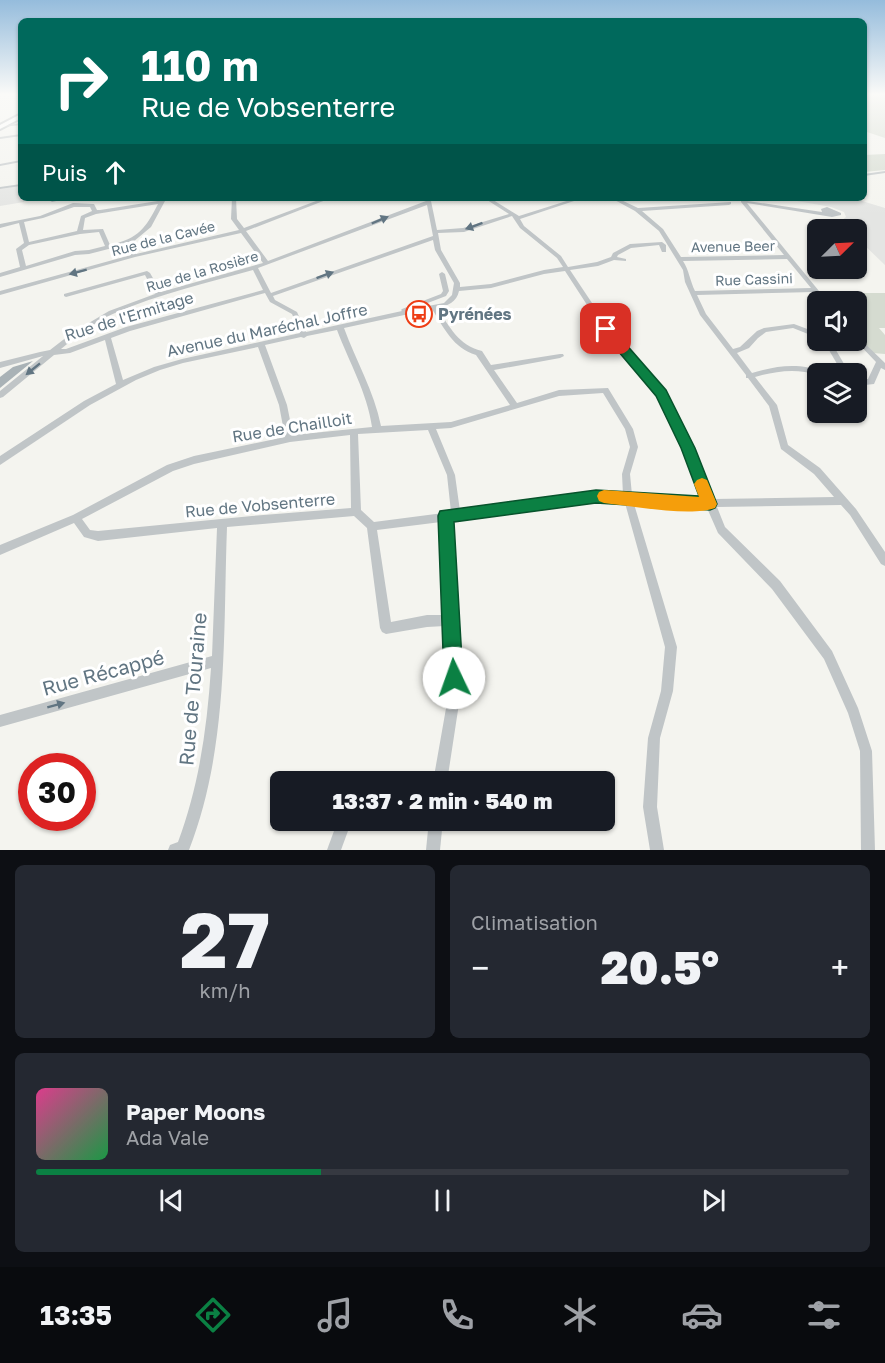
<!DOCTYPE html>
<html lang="fr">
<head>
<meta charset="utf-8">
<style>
  :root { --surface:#171b24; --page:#242831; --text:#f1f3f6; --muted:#9ea1a6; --line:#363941; --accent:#0b8043 }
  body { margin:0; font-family:"Golos Text",sans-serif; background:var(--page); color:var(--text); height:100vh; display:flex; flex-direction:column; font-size:22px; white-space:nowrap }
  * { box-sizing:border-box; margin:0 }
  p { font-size:20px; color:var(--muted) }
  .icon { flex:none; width:33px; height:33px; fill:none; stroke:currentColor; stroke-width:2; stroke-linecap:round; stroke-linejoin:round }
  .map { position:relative; height:850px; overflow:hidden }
  .sheet { display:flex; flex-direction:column; gap:15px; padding:15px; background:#0d0f14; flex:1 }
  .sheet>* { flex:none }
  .hud { position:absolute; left:18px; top:18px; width:849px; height:183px; border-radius:9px; box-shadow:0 2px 4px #0004; background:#00695c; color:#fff; overflow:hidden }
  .needle { width:39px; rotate:66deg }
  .tools { position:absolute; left:807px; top:219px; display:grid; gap:12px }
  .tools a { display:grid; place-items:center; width:60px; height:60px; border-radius:9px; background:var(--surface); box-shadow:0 2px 4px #0004; font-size:30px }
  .speed { position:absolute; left:18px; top:753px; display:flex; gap:12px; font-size:30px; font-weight:700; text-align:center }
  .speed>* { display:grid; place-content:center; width:78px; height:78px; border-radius:50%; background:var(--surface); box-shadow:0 2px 4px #0004; line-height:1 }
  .speed .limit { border:9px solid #d22; background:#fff; color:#111 }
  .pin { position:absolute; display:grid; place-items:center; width:51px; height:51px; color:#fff; margin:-26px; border-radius:12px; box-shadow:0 3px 9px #0006 }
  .me { position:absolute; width:66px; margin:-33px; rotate:357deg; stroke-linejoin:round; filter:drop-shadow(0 0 4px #0008) }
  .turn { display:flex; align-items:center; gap:21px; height:126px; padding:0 24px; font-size:27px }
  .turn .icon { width:78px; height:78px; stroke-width:2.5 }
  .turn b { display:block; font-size:42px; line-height:51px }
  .then { display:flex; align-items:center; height:57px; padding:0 24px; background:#0003; gap:12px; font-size:22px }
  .big { font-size:45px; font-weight:800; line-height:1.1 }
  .sheet .tile { flex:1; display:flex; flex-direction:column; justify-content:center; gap:9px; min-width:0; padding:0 21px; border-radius:9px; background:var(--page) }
  .sheet .dial { align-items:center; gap:0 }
  .dial b { font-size:78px; line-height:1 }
  .song { display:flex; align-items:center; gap:18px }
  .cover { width:72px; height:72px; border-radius:9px; background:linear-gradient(135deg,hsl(330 70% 55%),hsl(140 70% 35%)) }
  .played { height:6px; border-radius:3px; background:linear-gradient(90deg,var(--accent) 35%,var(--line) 35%) }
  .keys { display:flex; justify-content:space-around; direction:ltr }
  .heat { display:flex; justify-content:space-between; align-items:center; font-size:33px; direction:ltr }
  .sheet .tiles { flex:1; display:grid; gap:15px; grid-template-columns:1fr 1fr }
  .tile:last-child { grid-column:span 2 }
  .trip { position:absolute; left:270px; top:771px; width:345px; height:60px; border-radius:9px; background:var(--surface); box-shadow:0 2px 4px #0004; font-weight:800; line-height:60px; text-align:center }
  .menu { display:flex; height:96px; justify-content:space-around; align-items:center; background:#090b0e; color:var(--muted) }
  .menu .icon { width:42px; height:42px }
  .menu .selected { color:var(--accent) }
  .menu b { font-size:27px; color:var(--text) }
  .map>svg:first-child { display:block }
  .built { fill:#e4e5e3 }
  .green { fill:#d5dbd0 }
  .building { fill:#a9b2b6 }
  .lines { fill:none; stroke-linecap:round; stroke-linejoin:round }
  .major-casing { stroke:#b3b8bb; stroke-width:4 }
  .minor { fill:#c0c5c7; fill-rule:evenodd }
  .major { fill:#fff; fill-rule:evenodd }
  .oneway { fill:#617582 }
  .route { fill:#0b8043; stroke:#07532c; stroke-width:1.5 }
  .slow { fill:#f59e0b }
  .labels { text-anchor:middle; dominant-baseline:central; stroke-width:6; stroke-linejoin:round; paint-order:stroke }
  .far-street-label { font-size:14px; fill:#617582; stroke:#fff }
  .poi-label { font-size:16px; font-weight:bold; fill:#617582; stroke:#fff; text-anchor:start }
  .street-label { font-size:16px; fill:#617582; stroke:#fff }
  .near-street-label { font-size:20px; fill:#617582; stroke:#fff }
</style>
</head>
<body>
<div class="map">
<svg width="885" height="850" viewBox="0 0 885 850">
  <rect width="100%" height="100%" fill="#f4f4ef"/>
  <g class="built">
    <polygon points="21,186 21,198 25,198 24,202 0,206 0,189"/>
    <polygon points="790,198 852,198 885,208 885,265 857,238 856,230 848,229 840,222 846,217 844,212 831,207 797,201"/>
  </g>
  <g class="green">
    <polygon points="864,95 885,95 885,138 864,131"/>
    <polygon points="885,154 885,170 864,172 864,155"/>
    <polygon points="821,293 885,293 885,328 879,328 885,335 885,354 873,353 857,334 856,302 828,301"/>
  </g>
  <polygon class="building" points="33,361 0,388 0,377 13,367"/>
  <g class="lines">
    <defs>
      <polygon id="major" points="19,115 21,115 21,118 0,129 0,125"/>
    </defs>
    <use href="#major" class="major-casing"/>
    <g class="minor">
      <polygon points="882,95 885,95 885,97"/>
      <polygon points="21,123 21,125 2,127 0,126"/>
      <polygon points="21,134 21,136 0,139 0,137"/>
      <polygon points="21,160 21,162 0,166 0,164"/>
      <polygon points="885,171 885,173 864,176 864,174"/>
      <polygon points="21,184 21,186 0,189 0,187"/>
      <polygon points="56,198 70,198 52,202 49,200"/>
      <path d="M232,198H236L237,219L244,228L324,198H331L246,231L268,261L426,201V198H464L462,199L431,201L437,230L463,228L509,214L484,198H490L519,216L576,198H583L520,219L524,226L561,256L568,267L597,262L611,257L613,253L630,244L662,242L666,245V252H662L659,245L631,248L618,255L617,257L626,259V261L614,260L598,266L570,270L608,327L656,378L665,391L692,448L713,499L834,497L814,474L781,449L769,406L748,378H746V375L700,315L685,282L683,270L659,231L635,211L611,198H617L638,208L731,202V204L729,205L642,211L663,229L681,257L784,255L741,202V200L822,212L821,209L827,207L841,213V215L832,217L747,203L828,302H821L814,292L697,295L706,314L733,349L740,347L757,331L764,328L794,324L818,333V338L793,328L766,332L758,338L749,348L737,353L752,373C780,365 798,363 826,372V374H818V375C796,368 776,371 755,377L777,405L788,445L820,468L856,509L885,552V566L881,564L850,515L841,505L717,507L725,527L780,581L832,651L858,708L872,751L875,850H861L860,751L848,713L824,659L772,589L718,533L707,508H680L634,504L677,647L673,691L660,738L657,807L664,850H650L643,807L648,738L661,691L665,647L625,503L596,500L451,521L460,697L447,782H433L448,697L445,626L427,627L386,634L382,632L380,628L367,528L354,516L227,527C223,635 229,747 189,850H168L170,845L178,842C199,786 207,728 211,668L0,727V715L212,656L217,528L98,541L84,537L74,523L0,555V545L73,515L167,465L194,456L285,437L279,405L258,347L183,363L160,370L136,380L90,405L0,465V456L84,401L116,384L105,340L70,353L54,355L3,397L0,398V391L43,356L0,368V362L40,352L50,350L72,333L109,311L155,294L145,275L66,297L64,296V294L147,271L150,273L161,292L263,263L241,233L135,257L0,295V291L131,255L128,244L89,254L75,255L0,277V273L20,267L16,249L24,243L19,223L0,228V224L40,216L73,203L94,204L97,210H100L164,200L165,201L151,227L133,242L136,254L239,230L231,219ZM158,204C145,229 139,238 110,245L103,229L83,230L85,218L96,214ZM427,205L433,236L271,293L258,268ZM74,207H90L92,211L81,216L77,231L29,242L24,222L43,218ZM512,216L520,228L557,258L563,267L544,270L491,284L460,287V283L441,250L438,233L464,232ZM99,232L105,246L89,250L75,251L26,266L22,250L29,245L80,234ZM433,240L435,250L454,283L452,295L444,303L412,309L446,296L449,291L445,274L442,272L439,274L443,291L441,294L402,309L401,310L402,311L306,332L297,312L275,300L273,296ZM787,259L811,288L695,291C690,281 689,270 683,261ZM253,270L263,290L126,327L66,349H61C77,336 96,321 115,313C159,294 207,283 253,270ZM565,271L604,331L650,382L659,394L684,448L704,499L680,500L632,495L630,474L638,447L633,429L608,388L559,390L517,403L494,370L560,358L564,356L563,354H560L491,365L482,351C458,345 450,327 437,308C447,306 457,302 459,291L491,288L544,274ZM265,293L270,302L292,314L300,333L182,359L154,367L123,380L111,338L130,331ZM432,309C444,328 453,348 476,355L510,405L451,422L381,426C374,391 356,361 344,328ZM337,330C349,362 367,392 372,427L293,435L287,405L265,345L301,337L304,338L307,336ZM603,393L625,429L630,447L622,474L623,495L596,492L460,511L455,475L436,429L451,428L559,396ZM428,430L447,475L451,512L374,522L361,510L358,434ZM350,435L351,508L252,516L98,531L90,530L82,519L173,471L194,464L290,442ZM441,522L445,615H427L391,622L377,530Z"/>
      <polygon points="856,335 885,363 885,370 881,368 874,384 856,386 856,380 868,379 876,362 855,340 856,340"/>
      <polygon points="823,340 830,340 850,374 843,374"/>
      <polygon points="338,820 352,820 341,850 327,850"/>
      <polygon points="429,820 443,820 440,850 426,850"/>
    </g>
    <use href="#major" class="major"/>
  </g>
  <defs><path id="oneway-solid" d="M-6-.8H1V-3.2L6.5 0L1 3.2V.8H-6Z" transform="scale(1.5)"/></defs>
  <g class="oneway">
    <use href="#oneway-solid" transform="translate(380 220) rotate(-23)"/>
    <use href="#oneway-solid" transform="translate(474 226) rotate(160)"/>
    <use href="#oneway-solid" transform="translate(78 272) rotate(165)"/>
    <use href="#oneway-solid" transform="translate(325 275) rotate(-20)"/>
    <use href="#oneway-solid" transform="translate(33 369) rotate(141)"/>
    <use href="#oneway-solid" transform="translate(56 705) rotate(-15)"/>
  </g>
  <linearGradient id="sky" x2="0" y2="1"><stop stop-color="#95bcdc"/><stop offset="0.44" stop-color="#fafaf8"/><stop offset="1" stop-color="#fafaf8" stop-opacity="0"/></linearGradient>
  <rect width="885" height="214" fill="url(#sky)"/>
  <polygon class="route" points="606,325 610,326 666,390 695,448 717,504 715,508 710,510 596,503 454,522 463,678 461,685 454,688 447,685 444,678 438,516 440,511 596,490 699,496 681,448 656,396 602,332 600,329"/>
  <path class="slow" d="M702,478L707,480L717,504L715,508C692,517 631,506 604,503L599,501L597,496L599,492L604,490L699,497L694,484L697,480Z"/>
  <defs>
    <symbol id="bus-ring" viewBox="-11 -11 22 22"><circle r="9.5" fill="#fff" stroke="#ee3d15" stroke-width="1.5"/><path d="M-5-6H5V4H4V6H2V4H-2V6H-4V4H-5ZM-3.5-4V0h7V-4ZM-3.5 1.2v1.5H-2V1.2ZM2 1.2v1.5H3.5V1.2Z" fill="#ee3d15"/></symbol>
  </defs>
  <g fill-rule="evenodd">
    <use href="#bus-ring" x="404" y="299" width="30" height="30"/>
  </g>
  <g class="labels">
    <g class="far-street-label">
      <text transform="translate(163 238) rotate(-14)">Rue de la Cavée</text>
      <text transform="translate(733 246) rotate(-1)">Avenue Beer</text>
      <text transform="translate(202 271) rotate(-16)">Rue de la Rosière</text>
      <text transform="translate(754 279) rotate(-2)">Rue Cassini</text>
    </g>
    <g class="poi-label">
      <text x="438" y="314">Pyrénées</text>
    </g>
    <g class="street-label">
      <text transform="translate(129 316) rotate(-17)">Rue de l'Ermitage</text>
      <text transform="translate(267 330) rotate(-12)">Avenue du Maréchal Joffre</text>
      <text transform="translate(292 427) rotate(-9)">Rue de Chailloit</text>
      <text transform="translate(260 505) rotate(-5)">Rue de Vobsenterre</text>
    </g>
    <g class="near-street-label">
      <text transform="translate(103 672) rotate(-15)">Rue Récappé</text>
      <text transform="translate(192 689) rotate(-85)">Rue de Touraine</text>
    </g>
  </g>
</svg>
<div class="tools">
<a><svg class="needle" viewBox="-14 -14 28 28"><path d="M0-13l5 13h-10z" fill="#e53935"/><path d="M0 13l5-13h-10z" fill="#9ea1a6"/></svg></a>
<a><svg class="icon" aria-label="sound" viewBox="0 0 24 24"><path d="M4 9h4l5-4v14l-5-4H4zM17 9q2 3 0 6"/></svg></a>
<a><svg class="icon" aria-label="layers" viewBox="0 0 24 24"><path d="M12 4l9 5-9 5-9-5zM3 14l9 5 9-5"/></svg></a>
</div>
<div class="speed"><div class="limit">30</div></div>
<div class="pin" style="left:606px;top:329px;background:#d93025"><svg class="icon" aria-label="arrive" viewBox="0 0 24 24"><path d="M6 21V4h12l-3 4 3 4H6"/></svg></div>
<svg class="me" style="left:454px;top:678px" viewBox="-20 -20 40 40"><circle r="19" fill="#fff"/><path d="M0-13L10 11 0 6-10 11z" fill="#0b8043"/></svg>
<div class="trip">13:37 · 2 min · 540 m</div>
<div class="hud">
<div class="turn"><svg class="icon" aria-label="right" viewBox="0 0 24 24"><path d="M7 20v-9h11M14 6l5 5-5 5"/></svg><div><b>110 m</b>Rue de Vobsenterre</div></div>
<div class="then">Puis<svg class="icon" aria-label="ahead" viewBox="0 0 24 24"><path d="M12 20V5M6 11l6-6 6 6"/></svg></div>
</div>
</div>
<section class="sheet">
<div class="tiles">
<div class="tile dial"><b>27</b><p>km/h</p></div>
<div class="tile"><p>Climatisation</p>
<div class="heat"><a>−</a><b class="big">20.5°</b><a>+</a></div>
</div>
<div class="tile">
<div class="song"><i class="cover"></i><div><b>Paper Moons</b><p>Ada Vale</p></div></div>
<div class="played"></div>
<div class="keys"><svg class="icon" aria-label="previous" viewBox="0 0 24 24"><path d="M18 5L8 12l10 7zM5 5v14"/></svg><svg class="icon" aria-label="pause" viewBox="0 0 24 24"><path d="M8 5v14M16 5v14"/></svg><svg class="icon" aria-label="next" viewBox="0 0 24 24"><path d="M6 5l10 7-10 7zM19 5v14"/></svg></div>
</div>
</div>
</section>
<nav class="menu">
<b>13:35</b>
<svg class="icon selected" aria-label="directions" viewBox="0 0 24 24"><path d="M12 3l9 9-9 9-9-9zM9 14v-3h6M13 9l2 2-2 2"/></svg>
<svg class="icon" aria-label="music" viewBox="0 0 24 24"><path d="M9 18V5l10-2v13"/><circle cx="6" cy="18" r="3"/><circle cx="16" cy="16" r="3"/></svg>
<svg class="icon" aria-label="phone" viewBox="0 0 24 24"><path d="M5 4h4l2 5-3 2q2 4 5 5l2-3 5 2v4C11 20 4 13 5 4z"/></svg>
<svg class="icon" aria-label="climate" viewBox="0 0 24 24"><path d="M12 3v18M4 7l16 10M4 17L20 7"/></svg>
<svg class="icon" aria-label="car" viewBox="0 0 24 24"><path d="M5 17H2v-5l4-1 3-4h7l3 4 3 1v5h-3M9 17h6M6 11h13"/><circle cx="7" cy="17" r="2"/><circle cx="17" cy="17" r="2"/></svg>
<svg class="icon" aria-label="filters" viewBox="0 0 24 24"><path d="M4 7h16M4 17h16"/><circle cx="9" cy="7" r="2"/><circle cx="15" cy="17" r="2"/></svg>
</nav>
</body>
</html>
